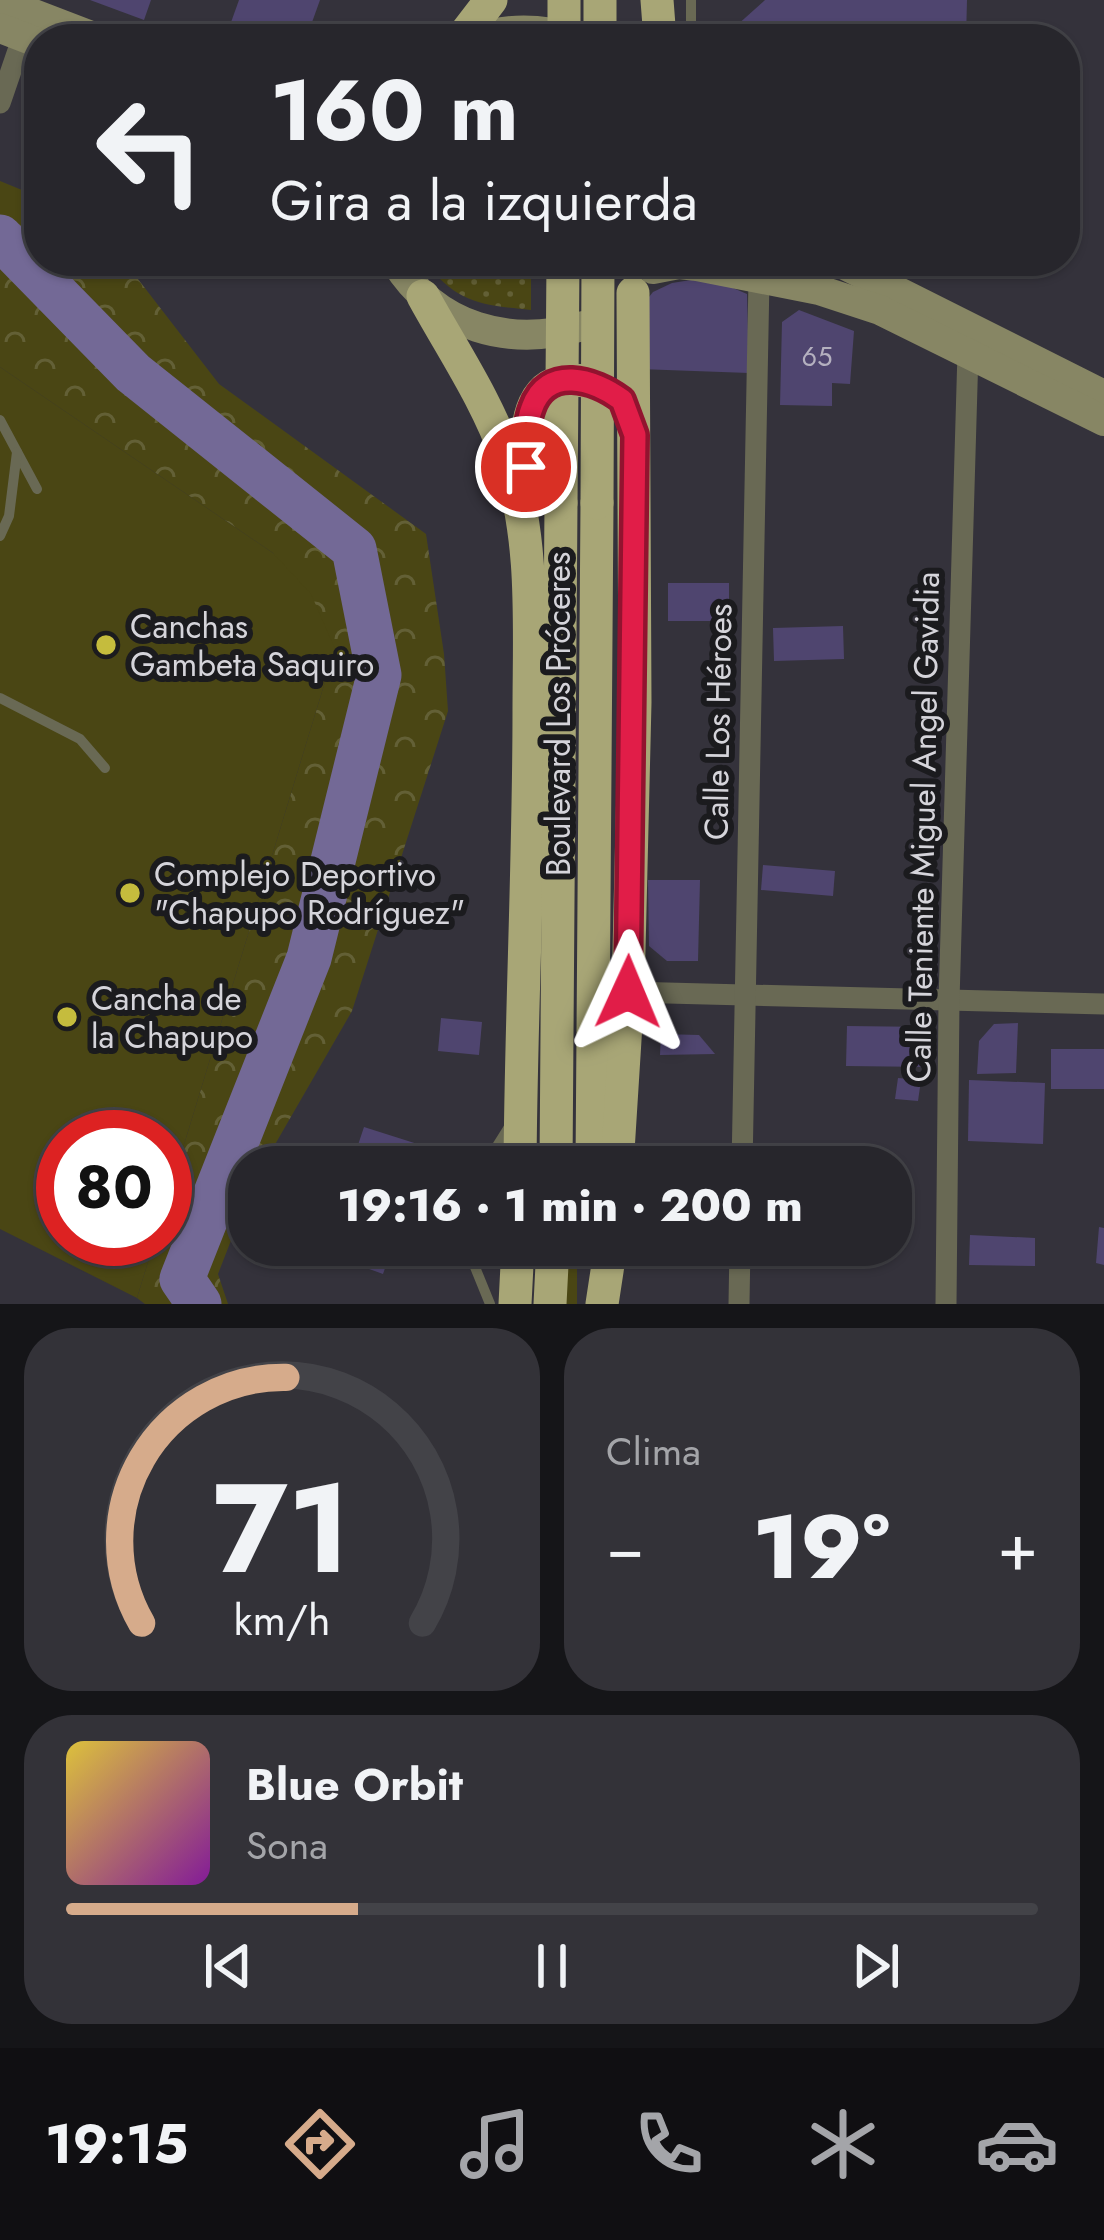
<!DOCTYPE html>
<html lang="es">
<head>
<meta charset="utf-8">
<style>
  :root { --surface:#27262c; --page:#333238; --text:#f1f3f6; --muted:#a4a5a9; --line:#434348; --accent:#d6ab8b }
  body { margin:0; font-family:Jost,sans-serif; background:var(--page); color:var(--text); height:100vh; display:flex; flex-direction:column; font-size:45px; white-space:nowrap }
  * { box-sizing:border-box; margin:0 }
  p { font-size:39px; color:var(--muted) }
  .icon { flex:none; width:66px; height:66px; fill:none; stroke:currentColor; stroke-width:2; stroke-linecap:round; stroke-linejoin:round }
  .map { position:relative; height:1304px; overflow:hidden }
  .side { display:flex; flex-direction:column; gap:24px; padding:24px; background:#151518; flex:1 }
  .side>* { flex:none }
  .hud { position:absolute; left:24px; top:24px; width:1056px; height:252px; border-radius:48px; box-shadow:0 3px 9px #0004,0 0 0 3px var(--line); background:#27262c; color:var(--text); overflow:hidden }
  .speed { position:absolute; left:36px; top:1110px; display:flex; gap:24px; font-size:60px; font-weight:700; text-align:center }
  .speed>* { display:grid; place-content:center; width:156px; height:156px; border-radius:50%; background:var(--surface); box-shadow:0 3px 9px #0004,0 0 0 3px var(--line); line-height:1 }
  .speed .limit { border:18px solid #d22; background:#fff; color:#111 }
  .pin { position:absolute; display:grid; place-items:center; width:102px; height:102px; color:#fff; margin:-51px; border:6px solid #fff; border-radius:50%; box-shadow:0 3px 12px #0007 }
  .me { position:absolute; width:132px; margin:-66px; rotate:1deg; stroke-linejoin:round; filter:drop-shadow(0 0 9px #0008) }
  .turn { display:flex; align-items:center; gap:42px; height:252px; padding:0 48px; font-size:54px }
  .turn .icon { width:156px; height:156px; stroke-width:2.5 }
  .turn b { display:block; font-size:84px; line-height:102px }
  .big { font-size:90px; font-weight:800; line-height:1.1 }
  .side .widget { flex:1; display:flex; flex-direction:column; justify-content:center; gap:18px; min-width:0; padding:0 42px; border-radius:48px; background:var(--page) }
  .side .dial { align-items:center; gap:0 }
  .dial svg { height:312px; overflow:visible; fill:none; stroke:var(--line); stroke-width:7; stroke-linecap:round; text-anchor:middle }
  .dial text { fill:var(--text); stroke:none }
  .song { display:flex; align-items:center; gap:36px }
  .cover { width:144px; height:144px; border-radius:18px; background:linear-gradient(135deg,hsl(50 70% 55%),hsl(290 70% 35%)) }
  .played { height:12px; border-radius:6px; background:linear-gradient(90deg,var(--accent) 30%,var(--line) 30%) }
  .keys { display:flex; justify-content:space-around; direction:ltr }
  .heat { display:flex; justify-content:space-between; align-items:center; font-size:66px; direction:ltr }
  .side .tiles { flex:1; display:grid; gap:24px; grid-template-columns:1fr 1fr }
  .widget:last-child { grid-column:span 2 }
  .trip { position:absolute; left:228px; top:1146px; width:684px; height:120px; border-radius:48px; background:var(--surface); box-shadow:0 3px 9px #0004,0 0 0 3px var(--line); font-weight:800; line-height:120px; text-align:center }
  .dock { display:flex; height:192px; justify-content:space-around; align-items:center; background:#100f12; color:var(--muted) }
  .dock .icon { width:84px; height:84px }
  .dock .selected { color:var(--accent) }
  .dock b { font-size:54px; color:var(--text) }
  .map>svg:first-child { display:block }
  .grass { fill:url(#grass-dots) }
  .forest { fill:url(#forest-crowns) }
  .garden { fill:#4a4614 }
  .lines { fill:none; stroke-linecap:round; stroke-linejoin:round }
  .river { stroke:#736996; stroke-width:45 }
  .building { fill:#4f456f }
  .service { stroke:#696954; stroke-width:10 }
  .minor { stroke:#696954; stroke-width:21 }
  .secondary { stroke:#878664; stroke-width:30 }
  .trunk { stroke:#a8a676; stroke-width:33 }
  .path-bridge { stroke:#8c8b92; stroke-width:4.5; stroke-dasharray:6 6; stroke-linecap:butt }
  .trunk-bridge { stroke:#a8a676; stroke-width:33 }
  .route-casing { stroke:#92132f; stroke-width:30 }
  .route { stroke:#e11d48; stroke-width:21 }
  .poi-dot { fill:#c5bc3d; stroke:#1b1b1e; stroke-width:4.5 }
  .labels { text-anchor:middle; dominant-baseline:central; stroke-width:12; stroke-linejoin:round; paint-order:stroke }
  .number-label { font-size:27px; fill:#b4b0bf }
  .poi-label { font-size:33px; fill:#d5d4da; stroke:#1b1b1e; text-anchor:start }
  .street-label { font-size:33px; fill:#d5d4da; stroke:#1b1b1e }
</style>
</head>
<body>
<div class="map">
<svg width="1104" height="1304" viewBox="0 0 1104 1304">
  <defs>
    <pattern id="grass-dots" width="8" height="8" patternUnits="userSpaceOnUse" patternTransform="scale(3)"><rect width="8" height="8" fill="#4a4614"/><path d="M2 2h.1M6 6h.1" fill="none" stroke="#636036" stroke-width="1.8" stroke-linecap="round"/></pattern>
    <pattern id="forest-crowns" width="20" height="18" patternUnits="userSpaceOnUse" patternTransform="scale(3)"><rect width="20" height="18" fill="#4a4614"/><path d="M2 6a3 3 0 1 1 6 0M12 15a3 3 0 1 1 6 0" fill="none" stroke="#636036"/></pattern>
  </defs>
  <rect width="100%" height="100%" fill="#34323b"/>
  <path class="grass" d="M424,261H531V310C480,305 457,303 424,261Z"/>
  <polygon class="forest" points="0,181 39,197 39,261 124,261 219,384 426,534 444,654 448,711 352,1011 262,1167 249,1167 249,1194 218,1274 228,1304 145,1304 137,1298 155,1239 165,1239 165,1207 335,649 273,553 0,367"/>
  <g class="garden">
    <polygon points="0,367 273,553 311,594 335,649 165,1207 165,1137 63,1137 63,1239 155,1239 137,1298 0,1229"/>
    <polygon points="567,1245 577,1245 577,1304 561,1304"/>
  </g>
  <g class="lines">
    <polyline class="river" points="0,237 133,373 354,549 379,675 309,958 182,1279 199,1304"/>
  </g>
  <g class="building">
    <polygon points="90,0 151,0 144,20"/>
    <polygon points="239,0 320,0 306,39 225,39"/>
    <polygon points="765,0 967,0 966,39 729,39 726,35"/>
    <polygon points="697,279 726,285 747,294 749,373 639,369 640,308 653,292 672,283"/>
    <polygon points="799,310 854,331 850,384 832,383 832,406 780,405 782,322"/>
    <rect x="668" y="583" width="61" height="38"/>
    <polygon points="843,626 844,659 774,661 773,628"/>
    <polygon points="763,865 835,871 833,896 761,890"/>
    <polygon points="648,880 700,880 698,961 667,961 649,946"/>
    <polygon points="441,1018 482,1022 479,1055 438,1051"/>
    <polygon points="1018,1023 1016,1073 977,1074 979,1041 994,1024"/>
    <polygon points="847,1026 931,1027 930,1067 846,1066"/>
    <polygon points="661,1034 699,1035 715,1054 660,1055"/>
    <rect x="1051" y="1049" width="53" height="40"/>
    <polygon points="898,1078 921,1080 918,1101 895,1099"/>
    <polygon points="969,1080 1045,1083 1043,1144 968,1141"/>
    <polygon points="364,1127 471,1161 469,1167 364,1167 352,1163"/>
    <polygon points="272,1149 300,1159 297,1167 266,1167"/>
    <polygon points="1099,1227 1104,1228 1104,1265 1096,1263"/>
    <polygon points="970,1235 1035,1238 1035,1266 969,1265"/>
    <polygon points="273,1245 301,1245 298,1254"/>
    <polygon points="340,1245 393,1245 383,1274 336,1257"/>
    <polygon points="415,1245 444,1245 441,1254"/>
  </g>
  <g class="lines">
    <g class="service">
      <polyline points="691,0 691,39"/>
      <polyline points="0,420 37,489"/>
      <polyline points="0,536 9,516 17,452"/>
      <polyline points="0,698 80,739 105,768"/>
      <polyline points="484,1167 509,1127"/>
      <polyline points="466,1245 490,1304"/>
    </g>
    <g class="minor">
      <polyline points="0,103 23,36"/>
      <polyline points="628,992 1104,1004"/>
      <polyline points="742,1167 759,279"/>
      <polyline points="739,1304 740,1245"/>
      <polyline points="946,1304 949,1001 968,352"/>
    </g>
    <g class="secondary">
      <polyline points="0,1 99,39"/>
      <polyline points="0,28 39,43"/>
      <path d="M476,39C510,26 544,29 578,39"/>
      <path d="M395,261C436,328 510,348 583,326"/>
      <polyline points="837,261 1104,395"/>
      <polyline points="653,269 679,264 697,266 819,290 880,310 1104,421"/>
    </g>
    <g class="trunk">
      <polyline points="657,0 660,39"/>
      <polyline points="461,39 491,0"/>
      <polyline points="600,39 600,0"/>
      <path d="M423,296C452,349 487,400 507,458C535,538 529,627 529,711C529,863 521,1015 520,1167"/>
      <path d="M524,487C528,442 518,372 585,381"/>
      <polyline points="556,1167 561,503"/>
      <polyline points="592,1167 597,503"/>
      <polyline points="617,1167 628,992 635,702 633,293"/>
      <polyline points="515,1304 518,1245"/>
      <polyline points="550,1304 553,1245"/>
      <polyline points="602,1304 611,1245"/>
    </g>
    <polyline class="path-bridge" points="505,1256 623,1259"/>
    <g class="trunk-bridge">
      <polyline points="564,39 564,0"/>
      <polyline points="561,503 563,261"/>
      <polyline points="597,503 598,261"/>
    </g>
  </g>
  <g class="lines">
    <defs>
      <path id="route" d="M526,467C527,448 525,426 532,408C547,365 594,379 622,400L635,435L628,992"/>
    </defs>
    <use href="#route" class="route-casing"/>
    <use href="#route" class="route"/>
  </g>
  <g class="poi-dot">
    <circle cx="106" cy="645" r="12"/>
    <circle cx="130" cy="893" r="12"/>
    <circle cx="67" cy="1017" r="12"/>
  </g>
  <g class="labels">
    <g class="number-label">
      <text x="817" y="356">65</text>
    </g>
    <g class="poi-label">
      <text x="130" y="626">Canchas<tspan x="130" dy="38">Gambeta Saquiro</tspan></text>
      <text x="154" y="874">Complejo Deportivo<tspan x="154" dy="38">"Chapupo Rodríguez"</tspan></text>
      <text x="91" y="998">Cancha de<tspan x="91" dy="38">la Chapupo</tspan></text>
    </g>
    <g class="street-label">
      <text transform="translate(558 714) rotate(-90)">Boulevard Los Próceres</text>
      <text transform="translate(718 722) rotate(-89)">Calle Los Héroes</text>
      <text transform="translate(923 827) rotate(-89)">Calle Teniente Miguel Angel Gavidia</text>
    </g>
  </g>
</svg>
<div class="speed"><div class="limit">80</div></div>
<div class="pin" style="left:526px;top:467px;background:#d93025"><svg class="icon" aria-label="arrive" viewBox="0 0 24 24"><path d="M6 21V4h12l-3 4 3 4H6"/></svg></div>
<svg class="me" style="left:628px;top:992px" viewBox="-20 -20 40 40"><path d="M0-17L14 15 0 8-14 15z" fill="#e11d48" stroke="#fff" stroke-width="4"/></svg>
<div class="trip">19:16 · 1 min · 200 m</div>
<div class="hud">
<div class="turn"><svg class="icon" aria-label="left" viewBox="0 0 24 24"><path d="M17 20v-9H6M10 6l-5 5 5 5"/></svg><div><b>160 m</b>Gira a la izquierda</div></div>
</div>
</div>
<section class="side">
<div class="tiles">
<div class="widget dial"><svg viewBox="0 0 100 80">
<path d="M14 69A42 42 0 1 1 86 69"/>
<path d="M14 69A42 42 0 0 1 51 6" stroke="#d6ab8b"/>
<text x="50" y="56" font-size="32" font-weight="700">71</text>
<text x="50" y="72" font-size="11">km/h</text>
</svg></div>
<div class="widget"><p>Clima</p>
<div class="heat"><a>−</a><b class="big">19°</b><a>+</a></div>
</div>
<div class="widget">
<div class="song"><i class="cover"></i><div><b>Blue Orbit</b><p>Sona</p></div></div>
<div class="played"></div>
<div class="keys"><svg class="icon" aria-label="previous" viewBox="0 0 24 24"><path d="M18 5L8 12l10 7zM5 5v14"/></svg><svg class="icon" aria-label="pause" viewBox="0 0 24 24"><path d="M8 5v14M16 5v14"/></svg><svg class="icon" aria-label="next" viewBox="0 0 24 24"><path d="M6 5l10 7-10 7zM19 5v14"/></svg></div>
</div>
</div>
</section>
<nav class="dock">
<b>19:15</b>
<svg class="icon selected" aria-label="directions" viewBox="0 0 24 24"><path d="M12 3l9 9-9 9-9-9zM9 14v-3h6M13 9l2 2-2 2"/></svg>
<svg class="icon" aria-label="music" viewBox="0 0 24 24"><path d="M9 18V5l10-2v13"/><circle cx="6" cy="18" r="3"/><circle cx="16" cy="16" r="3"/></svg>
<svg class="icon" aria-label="phone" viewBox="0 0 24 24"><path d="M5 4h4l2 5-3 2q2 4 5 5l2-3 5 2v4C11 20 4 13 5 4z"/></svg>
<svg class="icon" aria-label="climate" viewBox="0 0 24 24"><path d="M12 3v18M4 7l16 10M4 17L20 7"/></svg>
<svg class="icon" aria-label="car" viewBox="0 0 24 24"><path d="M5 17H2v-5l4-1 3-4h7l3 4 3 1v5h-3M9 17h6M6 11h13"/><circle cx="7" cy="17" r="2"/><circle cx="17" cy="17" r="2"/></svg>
</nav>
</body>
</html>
